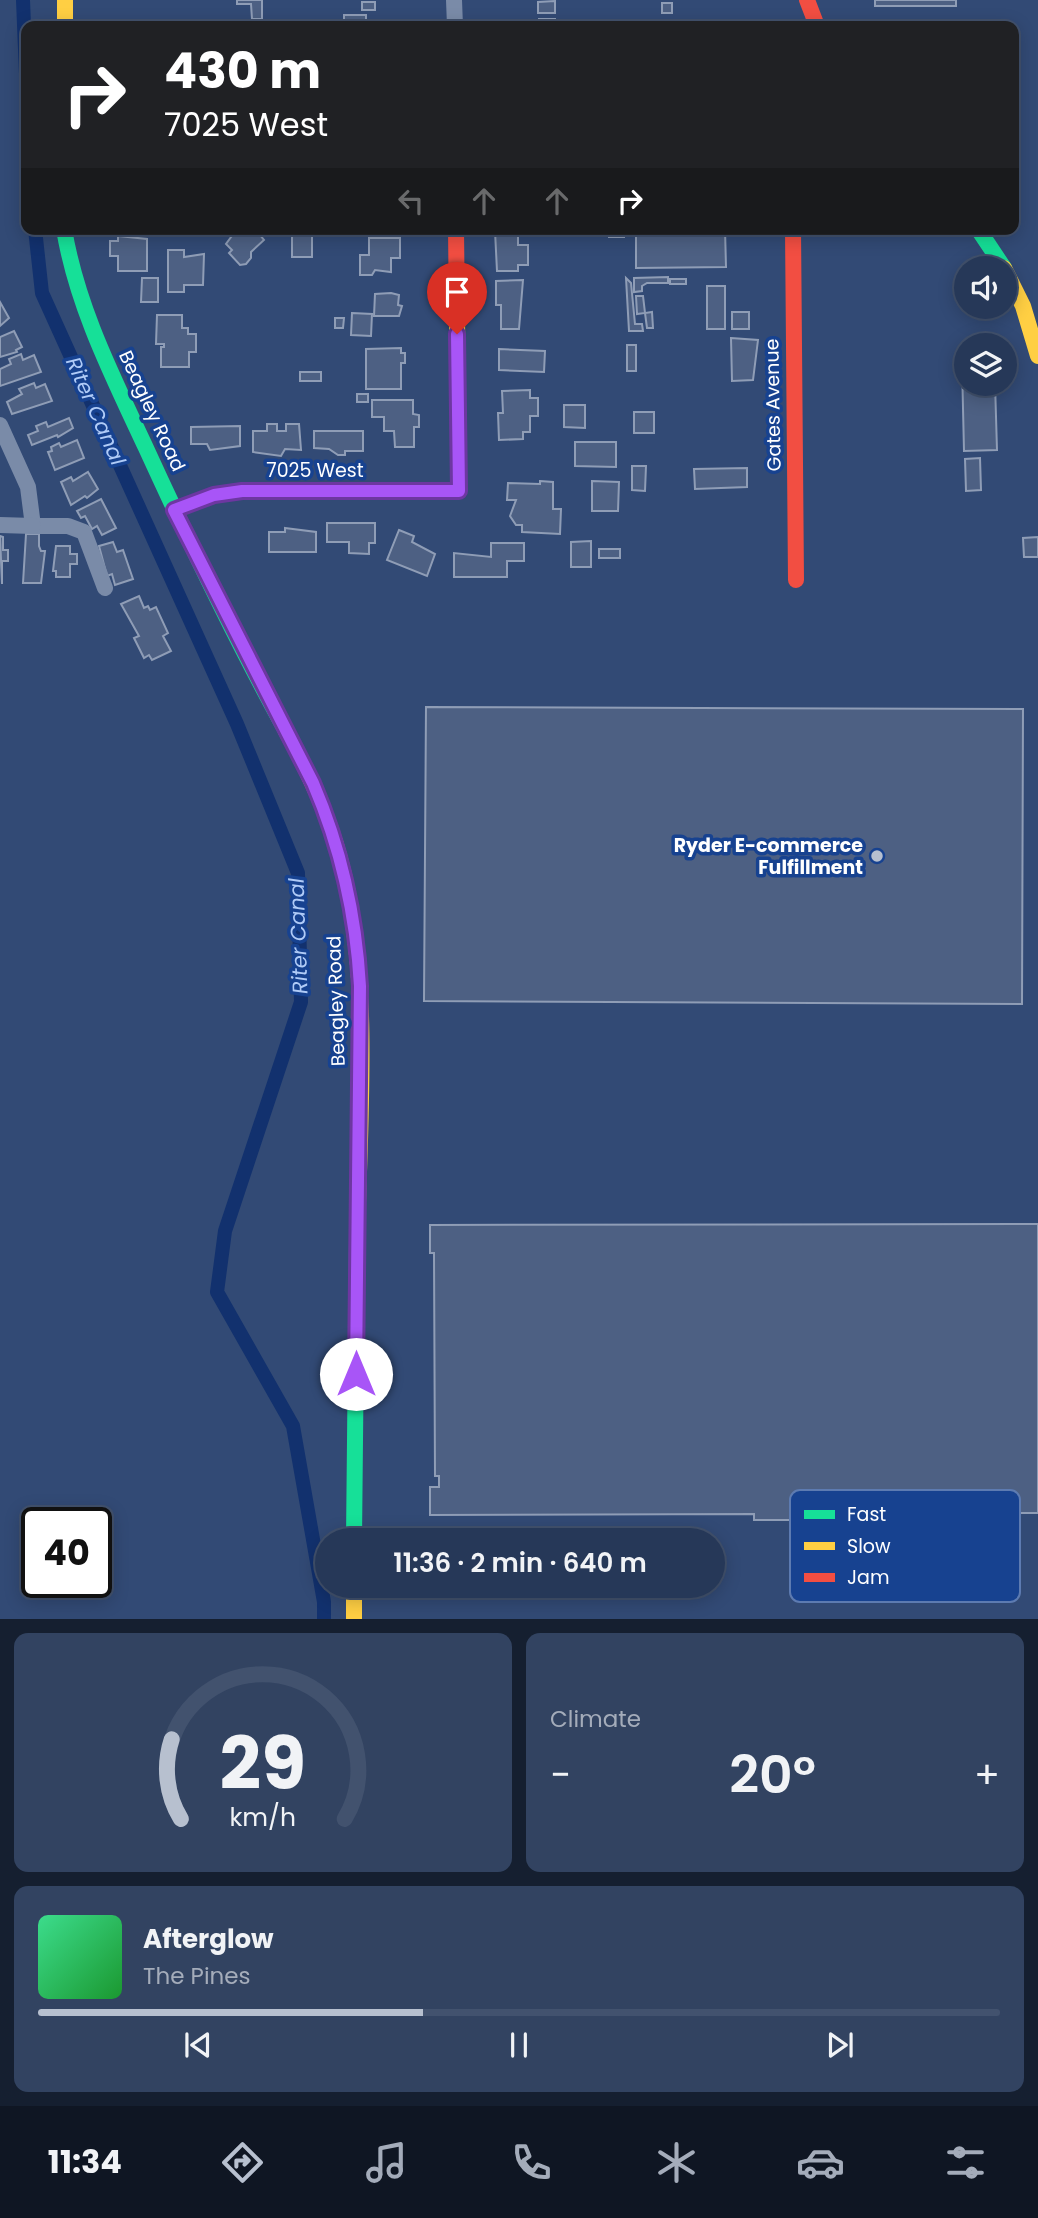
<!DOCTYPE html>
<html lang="en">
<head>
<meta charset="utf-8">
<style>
  :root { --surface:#263858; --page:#324361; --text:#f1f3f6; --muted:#a4acba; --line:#42526e; --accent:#b7c0cf }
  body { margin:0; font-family:Poppins,sans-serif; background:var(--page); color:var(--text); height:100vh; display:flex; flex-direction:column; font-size:26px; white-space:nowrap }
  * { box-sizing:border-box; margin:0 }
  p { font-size:23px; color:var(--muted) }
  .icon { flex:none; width:38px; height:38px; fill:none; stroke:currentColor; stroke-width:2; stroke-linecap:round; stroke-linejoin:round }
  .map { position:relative; height:1619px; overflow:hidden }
  .panel { display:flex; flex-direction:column; gap:14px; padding:14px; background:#151f30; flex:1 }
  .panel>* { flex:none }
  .hud { position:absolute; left:21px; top:21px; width:998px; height:214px; border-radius:14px; box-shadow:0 4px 18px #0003,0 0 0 2px var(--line); background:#202124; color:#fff; overflow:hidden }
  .buttons { position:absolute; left:954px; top:256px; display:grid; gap:14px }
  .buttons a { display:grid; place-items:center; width:63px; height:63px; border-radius:50%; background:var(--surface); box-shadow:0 4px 18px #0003,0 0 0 2px var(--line); font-size:35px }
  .speed { position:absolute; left:21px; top:1507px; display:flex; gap:14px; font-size:35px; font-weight:700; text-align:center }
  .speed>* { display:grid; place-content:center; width:91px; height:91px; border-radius:50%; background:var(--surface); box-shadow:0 4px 18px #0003,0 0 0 2px var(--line); line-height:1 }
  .speed .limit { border:4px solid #111; border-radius:10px; background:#fff; color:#111 }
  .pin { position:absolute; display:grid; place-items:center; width:60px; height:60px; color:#fff; margin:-72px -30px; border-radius:50% 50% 50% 0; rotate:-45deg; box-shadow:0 0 7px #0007 }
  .pin .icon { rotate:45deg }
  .me { position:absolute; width:77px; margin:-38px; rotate:0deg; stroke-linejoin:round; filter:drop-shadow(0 0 5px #0008) }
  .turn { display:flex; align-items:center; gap:24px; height:147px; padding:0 28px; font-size:32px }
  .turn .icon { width:91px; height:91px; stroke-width:2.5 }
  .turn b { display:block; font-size:49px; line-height:60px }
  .lanes { display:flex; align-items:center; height:66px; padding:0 28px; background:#0003; justify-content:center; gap:35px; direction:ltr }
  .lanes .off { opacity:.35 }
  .big { font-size:52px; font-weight:600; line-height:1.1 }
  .panel .card { flex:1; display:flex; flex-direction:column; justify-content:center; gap:10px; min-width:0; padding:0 24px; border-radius:14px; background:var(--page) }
  .panel .dial { align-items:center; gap:0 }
  .dial svg { height:182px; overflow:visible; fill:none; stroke:var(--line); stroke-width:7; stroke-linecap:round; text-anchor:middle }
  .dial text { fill:var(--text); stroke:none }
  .song { display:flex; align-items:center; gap:21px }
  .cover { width:84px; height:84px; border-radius:10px; background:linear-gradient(135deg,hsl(150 70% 55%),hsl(130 70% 35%)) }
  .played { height:7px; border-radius:4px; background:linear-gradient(90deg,var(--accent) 40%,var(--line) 40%) }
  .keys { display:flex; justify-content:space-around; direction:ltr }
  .heat { display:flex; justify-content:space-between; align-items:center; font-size:38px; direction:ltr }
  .panel .tiles { flex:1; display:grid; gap:14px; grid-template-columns:1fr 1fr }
  .card:last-child { grid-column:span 2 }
  .trip { position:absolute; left:315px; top:1528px; width:410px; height:70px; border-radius:35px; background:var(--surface); box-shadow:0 4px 18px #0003,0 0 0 2px var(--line); font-weight:600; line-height:70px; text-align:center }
  .menu { display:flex; height:112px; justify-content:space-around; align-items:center; background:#0f1623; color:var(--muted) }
  .menu .icon { width:49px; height:49px }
  .menu .current { color:var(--accent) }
  .menu b { font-size:32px; color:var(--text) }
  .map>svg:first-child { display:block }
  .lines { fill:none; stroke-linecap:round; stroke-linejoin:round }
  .canal { stroke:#12316e; stroke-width:14 }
  .building { fill:#4d6083; stroke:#8f9db6; stroke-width:2 }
  .street { stroke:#7a8ba8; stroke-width:16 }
  .fast { stroke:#16e098; stroke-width:16 }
  .slow { stroke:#ffcf43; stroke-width:16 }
  .jam { stroke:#f24e42; stroke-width:16 }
  .route-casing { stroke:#6d37a1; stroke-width:18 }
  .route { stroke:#a855f7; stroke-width:12 }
  .poi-dot { fill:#b7c0cf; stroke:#174290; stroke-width:2.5 }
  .labels { text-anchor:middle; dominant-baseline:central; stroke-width:7; stroke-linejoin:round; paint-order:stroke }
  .street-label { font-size:19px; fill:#fff; stroke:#174290 }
  .poi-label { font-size:19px; font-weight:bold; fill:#fff; stroke:#174290; text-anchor:end }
  .water-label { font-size:21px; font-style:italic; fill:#b0cbf7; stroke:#174290 }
  .key { fill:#174290; stroke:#5d7bb1; stroke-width:2 }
  .key-label { font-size:19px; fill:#fff }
</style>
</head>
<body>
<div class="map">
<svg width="1038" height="1620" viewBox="0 0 1038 1620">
  <rect width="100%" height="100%" fill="#324a75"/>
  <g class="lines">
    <g class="canal">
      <polyline points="23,0 26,74"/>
      <polyline points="35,229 42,293 237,724 298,873 301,1002 225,1231 217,1292 293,1426 324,1602 324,1620"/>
    </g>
  </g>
  <g class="building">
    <polygon points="237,0 262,0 262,19 252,19 251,4 237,4"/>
    <rect x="875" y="0" width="81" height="6"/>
    <polygon points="555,1 555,13 538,13 538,2"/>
    <rect x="362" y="2" width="13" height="8"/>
    <rect x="662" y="3" width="10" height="10"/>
    <rect x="344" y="15" width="22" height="11"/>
    <rect x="539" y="19" width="16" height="7"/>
    <polygon points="237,229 265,229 260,235 264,240 251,252 251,258 246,264 240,265 229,253 232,250 226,244"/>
    <rect x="292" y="229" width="20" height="28"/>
    <rect x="609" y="229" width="15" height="8"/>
    <polygon points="636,229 725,229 726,267 636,268"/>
    <polygon points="495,231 518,231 518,245 528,245 528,265 518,265 518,271 497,271"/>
    <polygon points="118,236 147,239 147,271 118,271 118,256 110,256 110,241 118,241"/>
    <polygon points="369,238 400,238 400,258 391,258 391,272 375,270 372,275 360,275 360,255 369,255"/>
    <polygon points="168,250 184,250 184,257 204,254 203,285 184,285 184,292 168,292"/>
    <polygon points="668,277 668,283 647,283 642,286 642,291 634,292 634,278"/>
    <polygon points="142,278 158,278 158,302 141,302"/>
    <polygon points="626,278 631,283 635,324 642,324 643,331 629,331"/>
    <rect x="670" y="279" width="16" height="5"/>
    <polygon points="523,280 519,329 501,329 501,305 496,305 496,281"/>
    <rect x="707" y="286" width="18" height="43"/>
    <polygon points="391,293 399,295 398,305 402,306 399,316 374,316 375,294"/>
    <polygon points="636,296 643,296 645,313 637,314"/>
    <polygon points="0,302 9,318 0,326"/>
    <polygon points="652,312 653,328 647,328 645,313"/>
    <rect x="732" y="312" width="17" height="17"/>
    <polygon points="352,313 372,314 371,336 351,335"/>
    <polygon points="157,315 182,315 182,328 188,328 188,334 196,334 196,352 189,352 189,367 161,367 161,347 164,347 164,344 156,344"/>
    <polygon points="335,318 344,318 343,328 335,328"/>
    <polygon points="14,331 22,347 16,350 17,352 0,357 0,337"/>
    <polygon points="731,338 758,340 753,380 732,381"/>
    <rect x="627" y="345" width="9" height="26"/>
    <polygon points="401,348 401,353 405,353 405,363 401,363 401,389 366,389 366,349"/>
    <polygon points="499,349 545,351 544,372 499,370"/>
    <polygon points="21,354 23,360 34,355 41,372 0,386 0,369 11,364 9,359"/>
    <polygon points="962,365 966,365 966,383 995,383 997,450 964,451"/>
    <rect x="300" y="372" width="21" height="9"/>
    <polygon points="34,383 36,388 45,384 52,401 12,414 7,402 22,394 19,389"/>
    <polygon points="530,390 530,398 538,398 538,416 530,416 530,432 523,432 523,439 499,440 498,413 503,413 502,391"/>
    <rect x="357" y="394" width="11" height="8"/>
    <polygon points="372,400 413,400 413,414 419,415 419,427 414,427 414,447 395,447 394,431 384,431 384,417 372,417"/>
    <polygon points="564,405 585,405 585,428 564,427"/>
    <rect x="634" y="412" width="20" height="21"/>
    <polygon points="69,418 73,428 58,437 57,435 32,445 28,435 38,431 36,426 46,422 48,427"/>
    <polygon points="267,424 277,424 277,431 286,431 286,424 299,424 301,450 285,449 281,456 253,452 253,431 267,431"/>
    <polygon points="240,426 240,446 210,450 207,444 191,444 191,427"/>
    <polygon points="314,431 363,431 363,451 345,451 345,455 338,455 329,449 314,448"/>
    <polygon points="77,440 84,458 55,470 48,452 52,451 51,447 59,443 61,447"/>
    <polygon points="575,442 616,442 616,467 575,466"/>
    <polygon points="980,458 981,490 966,491 965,459"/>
    <polygon points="632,466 646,466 645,491 632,490"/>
    <polygon points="747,468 747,487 695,489 694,469"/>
    <polygon points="88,472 98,489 87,498 85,496 71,505 61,482 71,477 73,481"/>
    <polygon points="540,481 553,482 553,509 561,509 560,534 522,532 522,525 516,525 510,516 516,500 507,500 508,483 540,484"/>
    <polygon points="592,481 619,482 618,511 592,511"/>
    <polygon points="101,499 116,528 102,535 97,526 92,529 85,516 81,518 77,511"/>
    <polygon points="327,523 375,523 375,543 369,543 369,554 349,553 349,542 327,542"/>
    <polygon points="285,528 316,532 316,552 269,552 269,532 285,532"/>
    <polygon points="399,530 414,536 412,542 435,554 427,576 387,560"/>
    <polygon points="26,534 39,534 39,546 41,551 45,551 41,583 23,583"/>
    <polygon points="0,536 3,537 3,550 8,550 8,561 2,561 2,584"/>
    <polygon points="1038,537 1038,557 1024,557 1023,538"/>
    <polygon points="591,541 591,567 571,567 571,542"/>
    <polygon points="113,542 117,552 123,550 133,579 115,585 112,574 107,576 99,546"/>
    <polygon points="491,543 524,543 524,561 507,561 507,577 454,577 454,553 491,557"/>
    <polygon points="56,546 70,546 70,554 77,554 77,564 70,564 70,577 56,577 56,571 53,571"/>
    <rect x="599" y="549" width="21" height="9"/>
    <polygon points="139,596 144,608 148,606 150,610 156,607 168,633 163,636 171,651 152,660 149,655 144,658 134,638 139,636 121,604"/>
    <polygon points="426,707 1023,709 1022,1004 424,1001"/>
    <polygon points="1038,1224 1038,1513 825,1514 825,1520 754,1520 754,1514 430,1515 430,1487 439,1487 439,1476 435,1476 434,1253 430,1253 430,1225"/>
  </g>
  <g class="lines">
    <g class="street">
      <polyline points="454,0 455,26"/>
      <polyline points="0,425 28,487 33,526 68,526 84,532 105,588"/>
      <polyline points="0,525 33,526"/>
    </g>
    <g class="fast">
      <path d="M64,229C77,307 113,377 146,448C190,544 235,639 286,731"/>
      <polyline points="978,229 1004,268"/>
      <polyline points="354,1540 357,1243"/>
    </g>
    <g class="slow">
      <polyline points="65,0 65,26"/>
      <polyline points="1004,268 1023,306 1038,356"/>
      <polyline points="174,510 214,495 242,491 459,491 457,318"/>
      <path d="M286,731C308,772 328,813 340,859C373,981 359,1117 357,1243"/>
      <polyline points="354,1586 354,1620"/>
    </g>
    <g class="jam">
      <polyline points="807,0 817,26"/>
      <polyline points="456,229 457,318"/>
      <polyline points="793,229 796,580"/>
    </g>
  </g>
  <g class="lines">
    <defs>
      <path id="route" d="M356,1374L360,986C356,915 341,848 313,783L174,510L214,495L242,491H459L457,334"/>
    </defs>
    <use href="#route" class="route-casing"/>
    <use href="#route" class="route"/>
  </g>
  <circle class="poi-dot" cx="877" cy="856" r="7"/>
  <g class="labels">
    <g class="street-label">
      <text transform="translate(773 405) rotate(-91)">Gates Avenue</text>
      <text transform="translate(152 411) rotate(65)">Beagley Road</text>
      <text x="315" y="470">7025 West</text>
      <text transform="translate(336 1001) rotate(-92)">Beagley Road</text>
    </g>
    <g class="poi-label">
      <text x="863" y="845">Ryder E-commerce<tspan x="863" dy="22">Fulfillment</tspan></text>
    </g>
    <g class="water-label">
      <text transform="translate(96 411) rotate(66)">Riter Canal</text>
      <text transform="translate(298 936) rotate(-92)">Riter Canal</text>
    </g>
  </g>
  <rect x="790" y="1490" width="230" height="112" rx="10" class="key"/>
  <rect x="804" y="1510" width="31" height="9" fill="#16e098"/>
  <rect x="804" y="1542" width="31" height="8" fill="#ffcf43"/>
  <rect x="804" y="1573" width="31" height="9" fill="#f24e42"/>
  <g class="key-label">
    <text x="847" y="1521">Fast</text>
    <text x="847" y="1553">Slow</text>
    <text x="847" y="1584">Jam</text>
  </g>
</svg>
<div class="buttons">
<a><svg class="icon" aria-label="sound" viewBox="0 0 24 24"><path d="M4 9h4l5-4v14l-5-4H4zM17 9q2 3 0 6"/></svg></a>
<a><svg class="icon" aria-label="layers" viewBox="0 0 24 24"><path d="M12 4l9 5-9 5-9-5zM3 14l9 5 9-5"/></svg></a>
</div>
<div class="speed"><div class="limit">40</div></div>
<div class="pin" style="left:457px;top:334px;background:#d93025"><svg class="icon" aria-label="arrive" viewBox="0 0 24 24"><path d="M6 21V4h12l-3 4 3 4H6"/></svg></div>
<svg class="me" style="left:356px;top:1374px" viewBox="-20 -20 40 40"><circle r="19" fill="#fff"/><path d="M0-13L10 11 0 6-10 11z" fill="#a855f7"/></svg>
<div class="trip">11:36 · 2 min · 640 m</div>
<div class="hud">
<div class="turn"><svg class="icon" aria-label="right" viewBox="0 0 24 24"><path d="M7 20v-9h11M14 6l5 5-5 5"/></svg><div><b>430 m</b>7025 West</div></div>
<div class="lanes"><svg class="icon off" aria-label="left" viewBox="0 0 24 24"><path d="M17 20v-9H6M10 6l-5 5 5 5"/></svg><svg class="icon off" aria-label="ahead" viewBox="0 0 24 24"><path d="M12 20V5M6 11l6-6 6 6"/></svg><svg class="icon off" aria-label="ahead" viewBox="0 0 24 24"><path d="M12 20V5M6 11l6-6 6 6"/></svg><svg class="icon" aria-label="right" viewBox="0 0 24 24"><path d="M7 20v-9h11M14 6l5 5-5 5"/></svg></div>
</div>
</div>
<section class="panel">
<div class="tiles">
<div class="card dial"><svg viewBox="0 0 100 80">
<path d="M14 69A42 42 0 1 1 86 69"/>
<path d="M14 69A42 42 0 0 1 10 34" stroke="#b7c0cf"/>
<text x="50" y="56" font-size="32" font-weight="700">29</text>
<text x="50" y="72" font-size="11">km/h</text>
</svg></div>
<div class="card"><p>Climate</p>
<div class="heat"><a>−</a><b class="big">20°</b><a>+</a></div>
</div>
<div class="card">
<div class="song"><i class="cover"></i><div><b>Afterglow</b><p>The Pines</p></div></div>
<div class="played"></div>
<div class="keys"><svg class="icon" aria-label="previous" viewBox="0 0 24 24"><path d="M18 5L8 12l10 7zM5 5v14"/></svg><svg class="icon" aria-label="pause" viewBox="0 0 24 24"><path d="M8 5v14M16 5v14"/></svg><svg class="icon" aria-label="next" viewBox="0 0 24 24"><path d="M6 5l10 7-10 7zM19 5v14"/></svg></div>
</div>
</div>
</section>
<nav class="menu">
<b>11:34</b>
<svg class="icon current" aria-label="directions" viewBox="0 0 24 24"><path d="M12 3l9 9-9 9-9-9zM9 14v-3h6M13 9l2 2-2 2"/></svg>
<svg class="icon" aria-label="music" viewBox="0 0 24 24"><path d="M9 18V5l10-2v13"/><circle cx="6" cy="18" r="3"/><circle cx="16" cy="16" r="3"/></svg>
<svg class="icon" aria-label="phone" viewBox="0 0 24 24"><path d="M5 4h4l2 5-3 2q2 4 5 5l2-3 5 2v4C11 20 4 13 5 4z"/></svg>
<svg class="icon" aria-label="climate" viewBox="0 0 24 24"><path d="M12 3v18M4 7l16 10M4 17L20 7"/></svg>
<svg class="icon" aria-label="car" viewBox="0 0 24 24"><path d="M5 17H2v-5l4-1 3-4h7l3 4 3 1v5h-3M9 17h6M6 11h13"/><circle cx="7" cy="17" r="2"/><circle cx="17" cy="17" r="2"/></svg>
<svg class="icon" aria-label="filters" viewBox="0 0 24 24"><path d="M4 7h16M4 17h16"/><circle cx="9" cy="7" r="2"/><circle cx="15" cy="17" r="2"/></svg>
</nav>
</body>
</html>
